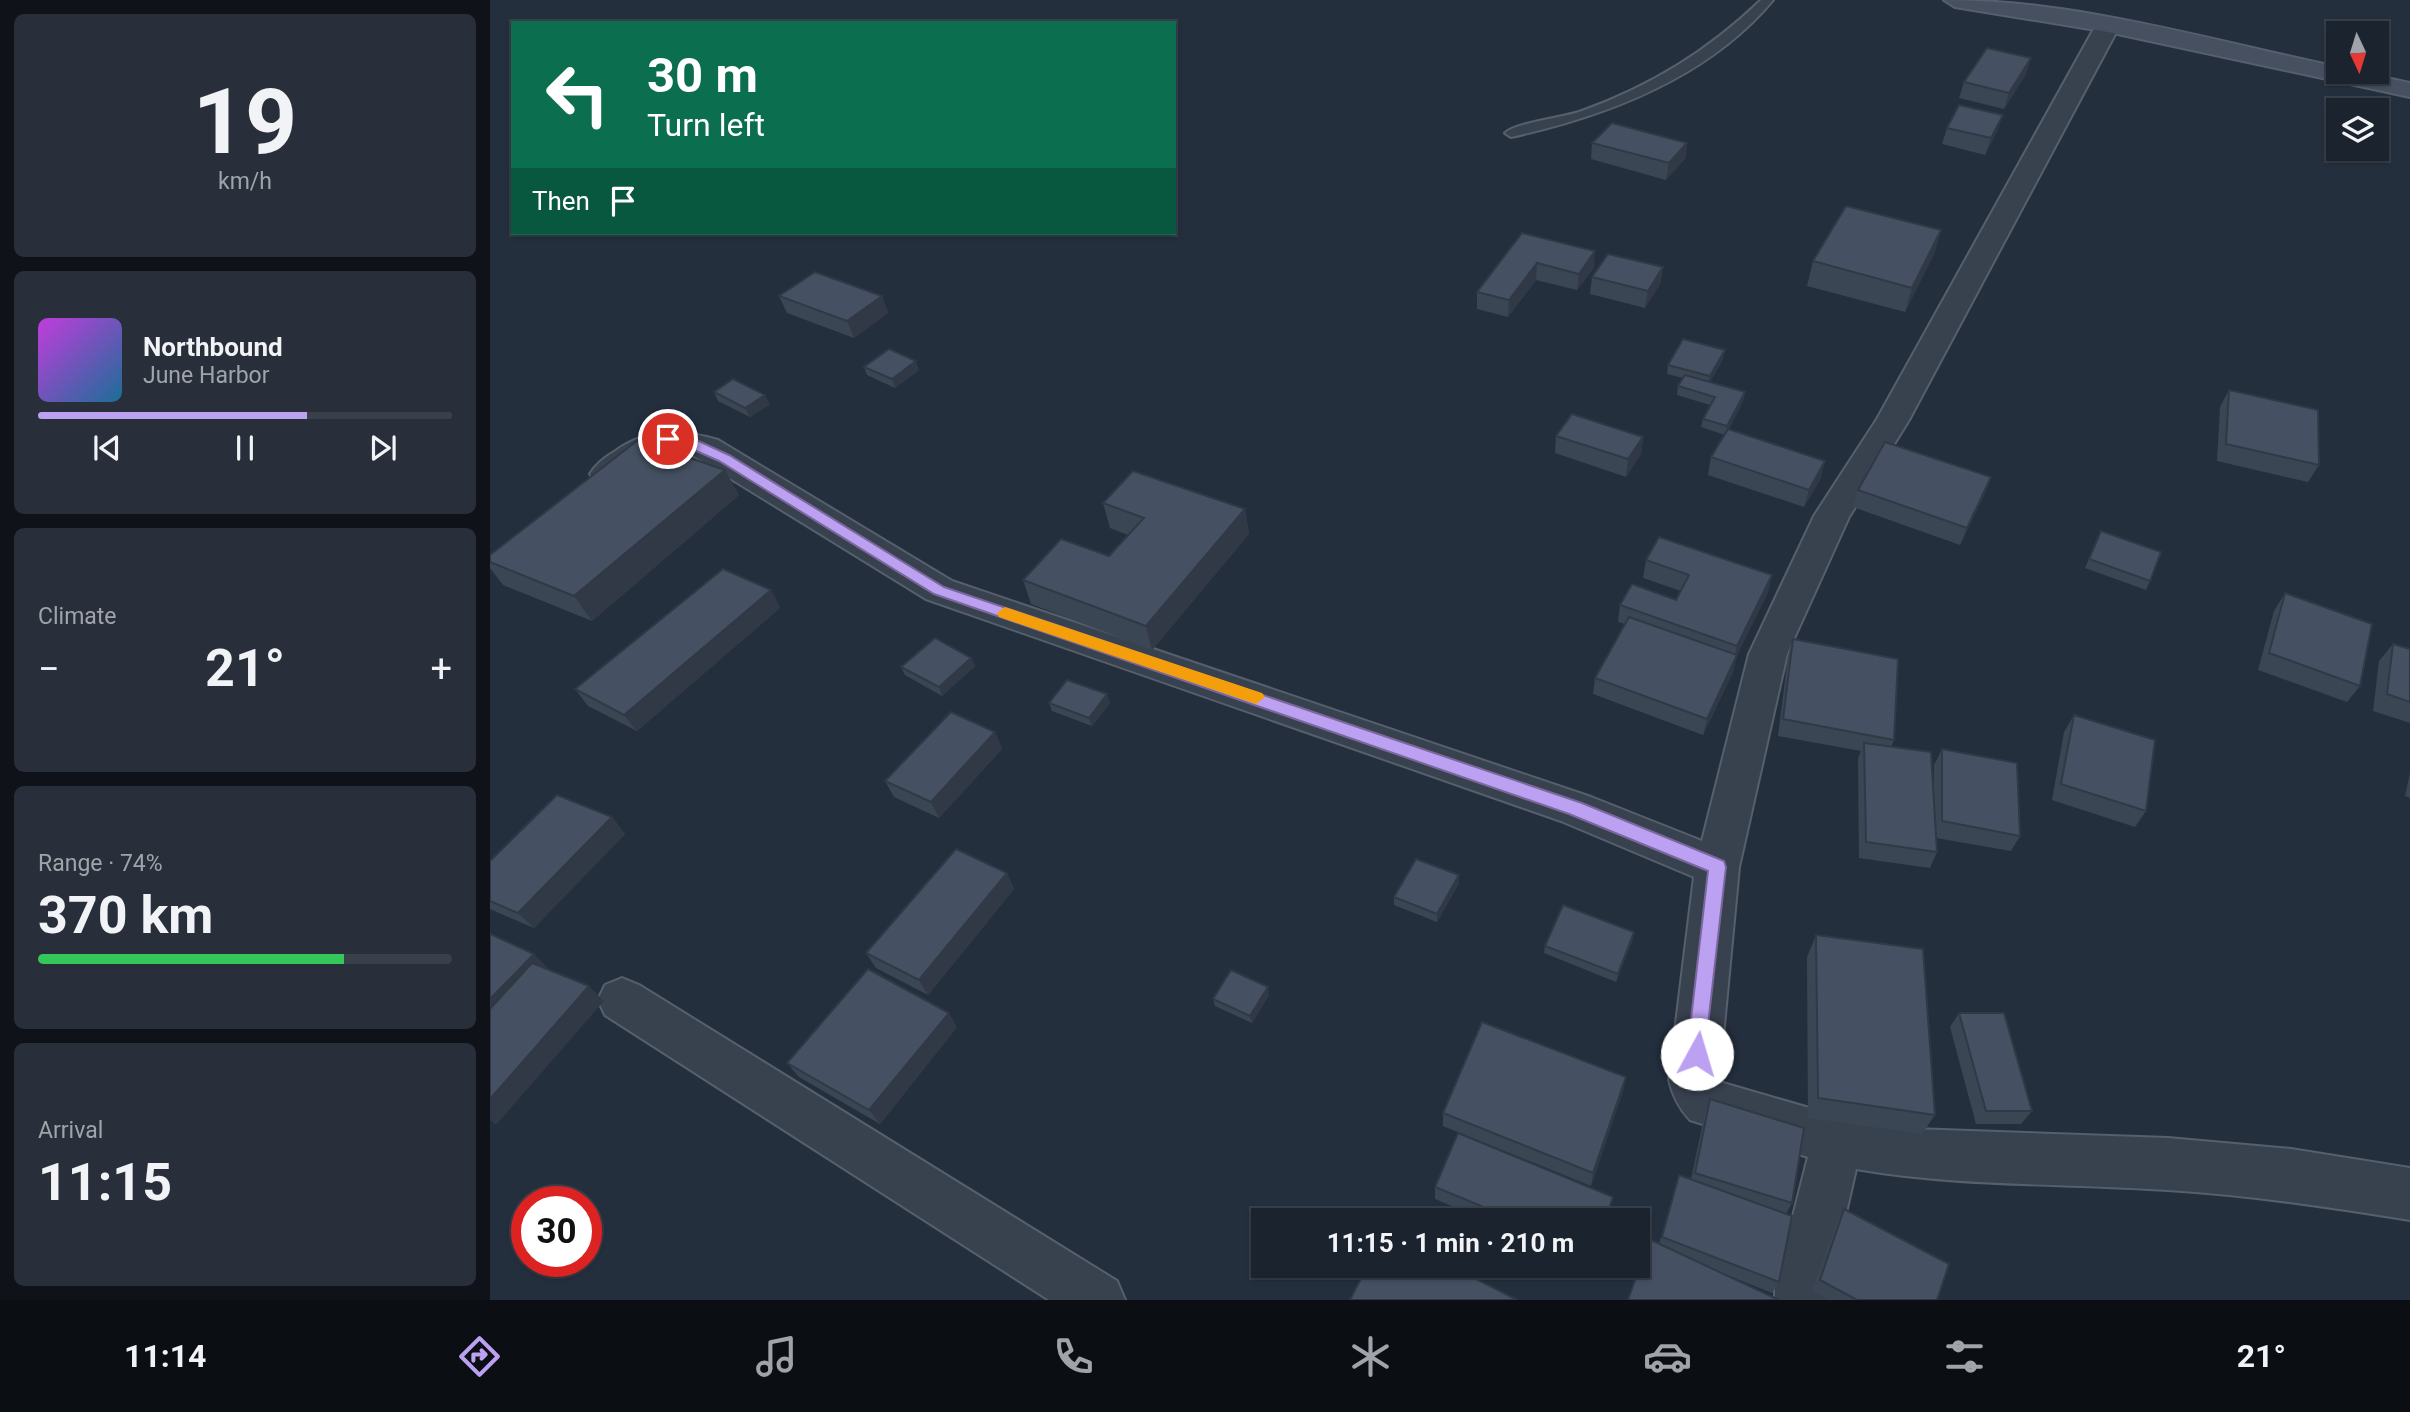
<!DOCTYPE html>
<html lang="en">
<head>
<meta charset="utf-8">
<style>
  :root { --surface:#1b232e; --page:#282f3a; --text:#f1f3f6; --muted:#a0a4aa; --line:#39404a; --accent:#bca0f2 }
  body { margin:0; font-family:Roboto,sans-serif; background:var(--page); color:var(--text); height:100vh; display:flex; flex-direction:column; font-size:26px; white-space:nowrap }
  * { box-sizing:border-box; margin:0 }
  p { font-size:23px; color:var(--muted) }
  .icon { flex:none; width:38px; height:38px; fill:none; stroke:currentColor; stroke-width:2; stroke-linecap:round; stroke-linejoin:round }
  .map { position:relative; flex:1; overflow:hidden }
  .side { display:flex; flex-direction:column; gap:14px; padding:14px; background:#0f1319; width:490px }
  .side>* { flex:none }
  .banner { position:absolute; left:21px; top:21px; width:665px; height:214px; border-radius:0px; box-shadow:0 2px 5px #0004,0 0 0 2px var(--line); background:#0b6e4f; color:#fff; overflow:hidden }
  .needle { width:46px; rotate:176deg }
  .controls { position:absolute; left:1836px; top:21px; display:grid; gap:14px }
  .controls a { display:grid; place-items:center; width:63px; height:63px; border-radius:0px; background:var(--surface); box-shadow:0 2px 5px #0004,0 0 0 2px var(--line); font-size:35px }
  .speed { position:absolute; left:21px; top:1186px; display:flex; gap:14px; font-size:35px; font-weight:700; text-align:center }
  .speed>* { display:grid; place-content:center; width:91px; height:91px; border-radius:50%; background:var(--surface); box-shadow:0 2px 5px #0004,0 0 0 2px var(--line); line-height:1 }
  .speed .limit { border:10px solid #d22; background:#fff; color:#111 }
  .pin { position:absolute; display:grid; place-items:center; width:60px; height:60px; color:#fff; margin:-30px; border:4px solid #fff; border-radius:50%; box-shadow:0 2px 7px #0007 }
  .me { position:absolute; width:77px; margin:-38px; rotate:6deg; stroke-linejoin:round; filter:drop-shadow(0 0 5px #0008) }
  .turn { display:flex; align-items:center; gap:24px; height:147px; padding:0 21px; font-size:32px }
  .turn .icon { width:91px; height:91px; stroke-width:2.5 }
  .turn b { display:block; font-size:49px; line-height:60px }
  .then { display:flex; align-items:center; height:66px; padding:0 21px; background:#0003; gap:14px; font-size:26px }
  .big { font-size:52px; font-weight:700; line-height:1.1 }
  .side .card { flex:1; display:flex; flex-direction:column; justify-content:center; gap:10px; min-width:0; padding:0 24px; border-radius:10px; background:var(--page) }
  .side .dial { align-items:center; gap:0 }
  .dial b { font-size:91px; line-height:1 }
  .song { display:flex; align-items:center; gap:21px }
  .cover { width:84px; height:84px; border-radius:10px; background:linear-gradient(135deg,hsl(290 70% 55%),hsl(200 70% 35%)) }
  .played { height:7px; border-radius:4px; background:linear-gradient(90deg,var(--accent) 65%,var(--line) 65%) }
  .keys { display:flex; justify-content:space-around; direction:ltr }
  .heat { display:flex; justify-content:space-between; align-items:center; font-size:38px; direction:ltr }
  .charge { height:10px; border-radius:5px; background:linear-gradient(90deg,#34c759 74%,var(--line) 0) }
  .trip { position:absolute; left:761px; top:1208px; width:399px; height:70px; border-radius:0px; background:var(--surface); box-shadow:0 2px 5px #0004,0 0 0 2px var(--line); font-weight:700; line-height:70px; text-align:center }
  .dock { display:flex; height:112px; justify-content:space-around; align-items:center; background:#0b0e12; color:var(--muted) }
  .dock .icon { width:49px; height:49px }
  .dock .on { color:var(--accent) }
  .dock b { font-size:32px; color:var(--text) }
  main { display:flex; flex:1; min-height:0 }
  .map>svg:first-child { display:block }
  .lines { fill:none; stroke-linecap:round; stroke-linejoin:round }
  .lane-casing { stroke:#565f6c; stroke-width:4 }
  .street-casing { stroke:#565f6c; stroke-width:4 }
  .secondary-casing { stroke:#565f6c; stroke-width:4 }
  .lane { fill:#38414e; fill-rule:evenodd }
  .street { fill:#38414e; fill-rule:evenodd }
  .secondary { fill:#465061; fill-rule:evenodd }
  .wall { fill:#3b4654 }
  .shaded-wall { fill:#303945 }
  .building { fill:#455162; stroke:#303945; stroke-width:2 }
  .route { fill:#bca0f2; stroke:#7a689d; stroke-width:2 }
  .slow { fill:#f59e0b }
</style>
</head>
<body>
<main>
<section class="side">
<div class="card dial"><b>19</b><p>km/h</p></div>
<div class="card">
<div class="song"><i class="cover"></i><div><b>Northbound</b><p>June Harbor</p></div></div>
<div class="played"></div>
<div class="keys"><svg class="icon" aria-label="previous" viewBox="0 0 24 24"><path d="M18 5L8 12l10 7zM5 5v14"/></svg><svg class="icon" aria-label="pause" viewBox="0 0 24 24"><path d="M8 5v14M16 5v14"/></svg><svg class="icon" aria-label="next" viewBox="0 0 24 24"><path d="M6 5l10 7-10 7zM19 5v14"/></svg></div>
</div>
<div class="card"><p>Climate</p>
<div class="heat"><a>−</a><b class="big">21°</b><a>+</a></div>
</div>
<div class="card"><p>Range · 74%</p><b class="big">370 km</b><div class="charge"></div></div>
<div class="card"><p>Arrival</p><b class="big">11:15</b></div>
</section>
<div class="map">
<svg width="1920" height="1300" viewBox="0 0 1920 1300">
  <rect width="100%" height="100%" fill="#242f3e"/>
  <g class="lines">
    <defs>
      <path id="lane" d="M1271,0H1283C1218,78 1117,116 1021,137L1015,133C1028,122 1073,118 1092,111C1161,86 1218,51 1271,0Z"/>
      <g id="street">
        <path d="M1618,18L1626,20L1630,25L1419,420L1359,517L1297,654L1249,867L1229,1079L1233,1083L1347,1116L1424,1129L1678,1138L1801,1149L1920,1168V1220C1839,1207 1759,1195 1678,1190C1574,1183 1469,1187 1366,1169L1339,1287V1300H1285V1287L1318,1157L1200,1120C1189,1108 1183,1097 1179,1080L1204,877L1071,821L436,599L204,456C152,441 144,493 105,482L100,474C106,464 114,458 124,452C158,427 189,429 228,440L462,581L1101,797L1212,841L1259,654L1324,516L1387,419L1606,25L1610,20Z"/>
        <polygon points="132,978 149,985 627,1281 635,1300 559,1300 115,1015 108,1000 115,985"/>
      </g>
      <path id="secondary" d="M1454,0C1586,0 1719,40 1848,67V72H1869L1920,83V97L1618,32L1465,7Z"/>
    </defs>
    <use href="#lane" class="lane-casing"/>
    <use href="#street" class="street-casing"/>
    <use href="#secondary" class="secondary-casing"/>
    <use href="#lane" class="lane"/>
    <use href="#street" class="street"/>
    <use href="#secondary" class="secondary"/>
  </g>
  <g class="wall">
    <polygon points="1541,58 1536,74 1514,109 1469,98 1474,82"/>
    <polygon points="1457,128 1507,131 1495,155 1452,144"/>
    <polygon points="1102,143 1197,143 1195,159 1176,180 1101,159"/>
    <polygon points="1451,230 1444,254 1415,312 1317,286 1323,261"/>
    <polygon points="1032,233 1104,268 1087,290 1046,280 1018,317 987,309 987,292"/>
    <polygon points="1173,267 1170,284 1155,308 1100,294 1102,277"/>
    <polygon points="289,296 392,296 398,313 364,338 297,313"/>
    <polygon points="1235,350 1233,359 1220,382 1255,392 1253,401 1239,429 1331,478 1314,507 1218,475 1221,457 1235,435 1211,427 1213,419 1220,405 1187,395 1188,386 1193,378 1177,374 1178,365"/>
    <polygon points="374,367 429,370 405,388 377,375"/>
    <polygon points="1739,390 1829,465 1818,482 1727,461 1730,407"/>
    <polygon points="224,392 280,404 260,417 228,401"/>
    <polygon points="1066,436 1153,437 1151,454 1136,477 1065,453"/>
    <polygon points="1501,477 1494,495 1470,545 1363,507 1368,490"/>
    <polygon points="249,495 102,621 13,585 0,568 0,555"/>
    <polygon points="613,503 755,509 759,534 662,650 541,604 533,580 619,556 638,535 620,528"/>
    <polygon points="1611,531 1660,581 1656,590 1595,568"/>
    <polygon points="1156,560 1282,575 1278,592 1247,655 1243,672 1213,735 1103,694 1105,678 1135,624 1128,622 1130,605 1186,600 1191,591 1153,578"/>
    <polygon points="281,590 290,608 147,731 98,706 85,689"/>
    <polygon points="1795,593 1870,686 1857,702 1768,670 1784,611"/>
    <polygon points="1303,639 1404,740 1401,747 1444,802 1444,765 1452,749 1530,836 1521,851 1446,838 1447,852 1440,868 1369,858 1368,759 1371,751 1288,736 1298,656"/>
    <polygon points="1903,644 1920,649 1920,723 1883,711 1889,661"/>
    <polygon points="481,658 485,666 452,696 415,675 411,667"/>
    <polygon points="559,703 620,703 602,726 562,711"/>
    <polygon points="1584,715 1656,811 1645,827 1562,800 1574,732"/>
    <polygon points="505,732 512,749 449,818 404,797 395,781"/>
    <polygon points="1920,773 1920,798 1915,796"/>
    <polygon points="122,817 135,834 44,928 0,909 0,861"/>
    <polygon points="517,873 524,889 438,995 386,968 376,953"/>
    <polygon points="969,875 969,883 947,922 904,905 904,897"/>
    <polygon points="1326,935 1445,1115 1432,1134 1318,1118 1317,957"/>
    <polygon points="1143,939 1126,982 1054,953 1055,946"/>
    <polygon points="779,995 762,1023 725,1006 723,999"/>
    <polygon points="1469,1013 1542,1111 1531,1124 1486,1124 1460,1027"/>
    <polygon points="467,1027 390,1124 309,1077 297,1063"/>
    <polygon points="1136,1077 1133,1091 1101,1186 953,1126 953,1113"/>
    <polygon points="1220,1099 1302,1203 1296,1214 1289,1282 1282,1293 1232,1273 1169,1244 1189,1175 1201,1179 1215,1113"/>
    <polygon points="945,1187 1120,1209 1116,1220 995,1220 945,1199"/>
    <polygon points="1354,1209 1447,1300 1339,1300 1322,1291 1347,1221"/>
  </g>
  <g class="shaded-wall">
    <polygon points="1541,58 1536,74 1514,109 1519,93"/>
    <polygon points="1513,115 1507,131 1495,155 1501,138"/>
    <polygon points="1197,143 1195,159 1176,180 1179,163"/>
    <polygon points="1451,230 1444,254 1415,312 1422,288"/>
    <polygon points="1105,251 1104,268 1087,290 1089,274"/>
    <polygon points="1047,263 1046,280 1018,317 1019,300"/>
    <polygon points="1173,267 1170,284 1155,308 1158,291"/>
    <polygon points="392,296 398,313 364,338 357,321"/>
    <polygon points="1235,350 1233,359 1218,385 1220,376"/>
    <polygon points="426,361 429,370 405,388 402,379"/>
    <polygon points="1255,392 1253,401 1236,435 1237,426"/>
    <polygon points="275,395 280,404 260,417 255,408"/>
    <polygon points="1153,437 1151,454 1136,477 1138,459"/>
    <polygon points="1335,461 1331,478 1314,507 1319,490"/>
    <polygon points="235,470 249,495 102,621 84,596"/>
    <polygon points="1501,477 1494,495 1470,545 1477,528"/>
    <polygon points="755,509 759,534 662,650 656,626"/>
    <polygon points="1282,575 1278,592 1247,655 1243,672 1213,735 1217,719 1243,663 1247,646"/>
    <polygon points="281,590 290,608 147,731 134,715"/>
    <polygon points="481,658 485,666 452,696 449,687"/>
    <polygon points="617,694 620,703 602,726 599,718"/>
    <polygon points="505,732 512,749 449,818 441,802"/>
    <polygon points="122,817 135,834 44,928 28,913"/>
    <polygon points="517,873 524,889 438,995 429,980"/>
    <polygon points="969,875 969,883 947,922 947,914"/>
    <polygon points="1144,932 1143,939 1126,982 1128,974"/>
    <polygon points="44,954 59,969 0,1031 0,999"/>
    <polygon points="99,986 114,1001 6,1125 0,1120 0,1099"/>
    <polygon points="778,987 779,995 762,1023 760,1016"/>
    <polygon points="459,1013 467,1027 390,1124 379,1110"/>
    <polygon points="1136,1077 1133,1091 1101,1186 1103,1173"/>
  </g>
  <g class="building">
    <polygon points="1497,48 1541,58 1519,93 1474,82"/>
    <polygon points="1469,105 1513,115 1501,138 1457,128"/>
    <polygon points="1122,123 1197,143 1179,163 1102,143"/>
    <polygon points="1356,206 1451,230 1422,288 1323,261"/>
    <polygon points="1032,233 1105,251 1089,274 1047,263 1019,300 987,292"/>
    <polygon points="1118,254 1173,267 1158,291 1102,277"/>
    <polygon points="325,272 392,296 357,321 289,296"/>
    <polygon points="1193,339 1235,350 1220,376 1178,365"/>
    <polygon points="399,349 426,361 402,379 374,367"/>
    <polygon points="1195,375 1255,392 1237,426 1213,419 1225,397 1188,386"/>
    <polygon points="243,379 275,395 255,408 224,392"/>
    <polygon points="1739,390 1828,410 1829,465 1736,444"/>
    <polygon points="1082,414 1153,437 1138,459 1066,436"/>
    <polygon points="1238,429 1335,461 1319,490 1221,457"/>
    <polygon points="148,440 235,470 84,596 0,562 0,555"/>
    <polygon points="1395,442 1501,477 1477,528 1368,490"/>
    <polygon points="643,471 755,509 656,626 533,580 571,539 619,556 654,518 613,503"/>
    <polygon points="1611,531 1671,552 1660,581 1599,559"/>
    <polygon points="1169,537 1282,575 1247,646 1130,605 1142,584 1186,600 1199,575 1156,560"/>
    <polygon points="233,569 281,590 134,715 85,689"/>
    <polygon points="1795,593 1882,624 1870,686 1779,653"/>
    <polygon points="1139,617 1247,655 1217,719 1105,678"/>
    <polygon points="445,638 481,658 449,687 411,667"/>
    <polygon points="1303,639 1408,659 1404,740 1293,719"/>
    <polygon points="1903,644 1920,649 1920,702 1897,694"/>
    <polygon points="577,680 617,694 599,718 559,703"/>
    <polygon points="461,712 505,732 441,802 395,781"/>
    <polygon points="1584,715 1665,740 1656,811 1571,784"/>
    <polygon points="1374,743 1441,752 1447,852 1376,842"/>
    <polygon points="1452,749 1527,763 1530,836 1452,821"/>
    <polygon points="67,795 122,817 28,913 0,901 0,861"/>
    <polygon points="466,849 517,873 429,980 376,953"/>
    <polygon points="926,859 969,875 947,914 904,897"/>
    <polygon points="1073,905 1144,932 1128,974 1055,946"/>
    <polygon points="0,934 44,954 0,999"/>
    <polygon points="1326,935 1433,949 1445,1115 1328,1098"/>
    <polygon points="42,963 99,986 0,1099 0,1009"/>
    <polygon points="378,969 459,1013 379,1110 297,1063"/>
    <polygon points="741,970 778,987 760,1016 723,999"/>
    <polygon points="1469,1013 1514,1013 1542,1111 1496,1111"/>
    <polygon points="992,1022 1136,1077 1103,1173 953,1113"/>
    <polygon points="1220,1099 1314,1128 1302,1203 1205,1173"/>
    <polygon points="968,1133 1123,1197 1115,1220 1025,1220 945,1187"/>
    <polygon points="1189,1175 1302,1216 1289,1282 1172,1237"/>
    <polygon points="1354,1209 1459,1264 1447,1300 1367,1300 1330,1280"/>
    <polygon points="1159,1239 1289,1300 1138,1300"/>
    <polygon points="878,1265 959,1265 1027,1300 860,1300"/>
  </g>
  <polygon class="route" points="178,435 202,438 239,455 454,587 1092,803 1234,861 1236,867 1214,1060 1207,1063 1200,1060 1197,1054 1218,871 1079,814 444,594 229,461 195,446 173,443 171,439"/>
  <polygon class="slow" points="515,607 772,693 775,697 766,704 509,617 507,613"/>
</svg>
<div class="controls">
<a><svg class="needle" viewBox="-14 -14 28 28"><path d="M0-13l5 13h-10z" fill="#e53935"/><path d="M0 13l5-13h-10z" fill="#a0a4aa"/></svg></a>
<a><svg class="icon" aria-label="layers" viewBox="0 0 24 24"><path d="M12 4l9 5-9 5-9-5zM3 14l9 5 9-5"/></svg></a>
</div>
<div class="speed"><div class="limit">30</div></div>
<div class="pin" style="left:178px;top:439px;background:#d93025"><svg class="icon" aria-label="arrive" viewBox="0 0 24 24"><path d="M6 21V4h12l-3 4 3 4H6"/></svg></div>
<svg class="me" style="left:1207px;top:1054px" viewBox="-20 -20 40 40"><circle r="19" fill="#fff"/><path d="M0-13L10 11 0 6-10 11z" fill="#bca0f2"/></svg>
<div class="trip">11:15 · 1 min · 210 m</div>
<div class="banner">
<div class="turn"><svg class="icon" aria-label="left" viewBox="0 0 24 24"><path d="M17 20v-9H6M10 6l-5 5 5 5"/></svg><div><b>30 m</b>Turn left</div></div>
<div class="then">Then<svg class="icon" aria-label="arrive" viewBox="0 0 24 24"><path d="M6 21V4h12l-3 4 3 4H6"/></svg></div>
</div>
</div>
</main>
<nav class="dock">
<b>11:14</b>
<svg class="icon on" aria-label="directions" viewBox="0 0 24 24"><path d="M12 3l9 9-9 9-9-9zM9 14v-3h6M13 9l2 2-2 2"/></svg>
<svg class="icon" aria-label="music" viewBox="0 0 24 24"><path d="M9 18V5l10-2v13"/><circle cx="6" cy="18" r="3"/><circle cx="16" cy="16" r="3"/></svg>
<svg class="icon" aria-label="phone" viewBox="0 0 24 24"><path d="M5 4h4l2 5-3 2q2 4 5 5l2-3 5 2v4C11 20 4 13 5 4z"/></svg>
<svg class="icon" aria-label="climate" viewBox="0 0 24 24"><path d="M12 3v18M4 7l16 10M4 17L20 7"/></svg>
<svg class="icon" aria-label="car" viewBox="0 0 24 24"><path d="M5 17H2v-5l4-1 3-4h7l3 4 3 1v5h-3M9 17h6M6 11h13"/><circle cx="7" cy="17" r="2"/><circle cx="17" cy="17" r="2"/></svg>
<svg class="icon" aria-label="filters" viewBox="0 0 24 24"><path d="M4 7h16M4 17h16"/><circle cx="9" cy="7" r="2"/><circle cx="15" cy="17" r="2"/></svg>
<b>21°</b>
</nav>
</body>
</html>
